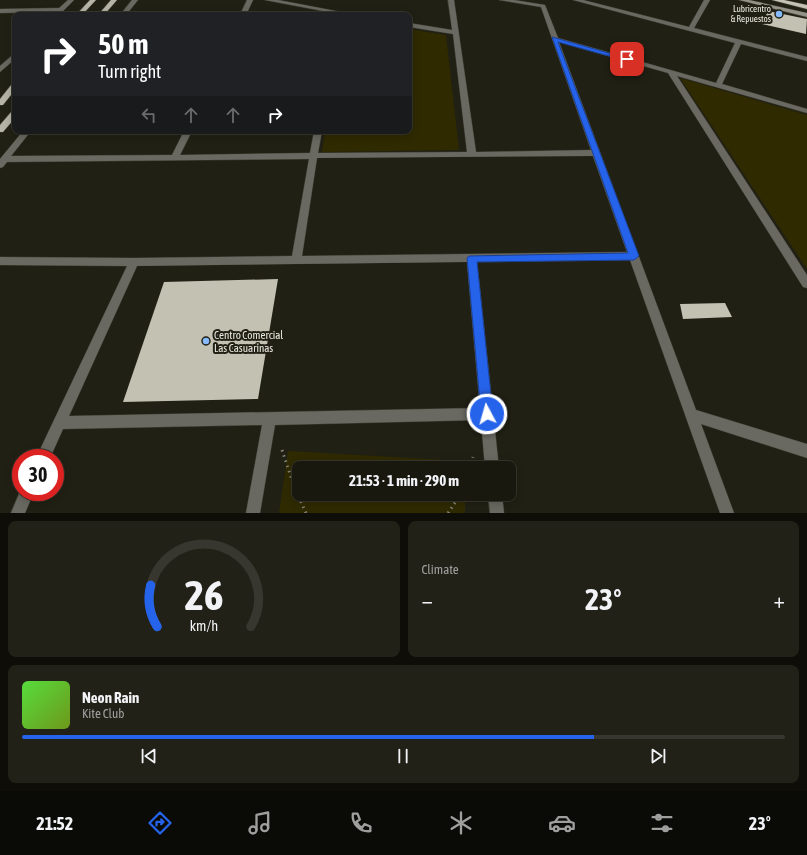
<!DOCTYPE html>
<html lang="en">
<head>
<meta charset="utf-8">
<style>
  :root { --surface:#19180f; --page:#222118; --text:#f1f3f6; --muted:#9fa09e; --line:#37372f; --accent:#2563eb }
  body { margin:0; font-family:"Asap Condensed",sans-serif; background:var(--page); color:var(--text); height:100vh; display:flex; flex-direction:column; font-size:15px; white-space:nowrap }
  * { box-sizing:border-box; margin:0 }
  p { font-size:13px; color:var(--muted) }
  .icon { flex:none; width:22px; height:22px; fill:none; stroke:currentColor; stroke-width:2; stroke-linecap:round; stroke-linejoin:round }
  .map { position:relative; height:513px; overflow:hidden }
  .sheet { display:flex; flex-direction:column; gap:8px; padding:8px; background:#0e0d08; flex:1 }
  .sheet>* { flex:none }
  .top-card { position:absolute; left:12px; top:12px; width:400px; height:122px; border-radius:8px; box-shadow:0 2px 10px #0003,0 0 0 1px var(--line); background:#202124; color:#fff; overflow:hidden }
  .speed { position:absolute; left:12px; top:449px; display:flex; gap:8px; font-size:20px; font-weight:700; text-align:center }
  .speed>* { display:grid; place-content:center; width:52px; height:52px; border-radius:50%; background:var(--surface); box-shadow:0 2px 10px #0003,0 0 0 1px var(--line); line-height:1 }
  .speed .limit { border:6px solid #d22; background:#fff; color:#111 }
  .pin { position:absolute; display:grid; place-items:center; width:34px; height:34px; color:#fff; margin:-17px; border-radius:8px; box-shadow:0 2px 6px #0006 }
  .me { position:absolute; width:44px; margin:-22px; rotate:354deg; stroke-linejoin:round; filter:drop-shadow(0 0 3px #0008) }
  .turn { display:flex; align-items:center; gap:14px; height:84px; padding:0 20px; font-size:18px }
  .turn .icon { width:52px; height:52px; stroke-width:2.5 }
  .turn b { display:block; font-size:28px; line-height:34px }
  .lanes { display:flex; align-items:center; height:38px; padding:0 20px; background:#0003; justify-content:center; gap:20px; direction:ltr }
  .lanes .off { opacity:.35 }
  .big { font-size:30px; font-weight:700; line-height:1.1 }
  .sheet .tile { flex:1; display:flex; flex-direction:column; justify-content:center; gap:6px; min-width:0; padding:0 14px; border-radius:8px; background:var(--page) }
  .sheet .dial { align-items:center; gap:0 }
  .dial svg { height:104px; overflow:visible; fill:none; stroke:var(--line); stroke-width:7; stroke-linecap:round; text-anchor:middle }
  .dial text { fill:var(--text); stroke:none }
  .song { display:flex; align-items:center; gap:12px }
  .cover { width:48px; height:48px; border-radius:6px; background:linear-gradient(135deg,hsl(110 70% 55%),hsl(80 70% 35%)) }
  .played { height:4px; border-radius:2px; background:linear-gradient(90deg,var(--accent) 75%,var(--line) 75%) }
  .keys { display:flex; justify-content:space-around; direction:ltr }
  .heat { display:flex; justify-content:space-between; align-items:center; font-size:22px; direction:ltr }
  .sheet .tiles { flex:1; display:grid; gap:8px; grid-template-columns:1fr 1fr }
  .tile:last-child { grid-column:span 2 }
  .trip { position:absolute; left:292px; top:461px; width:224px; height:40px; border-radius:8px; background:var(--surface); box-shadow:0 2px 10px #0003,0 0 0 1px var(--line); font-weight:700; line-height:40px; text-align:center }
  .tabs { display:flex; height:64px; justify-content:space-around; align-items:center; background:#0a0a06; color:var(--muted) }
  .tabs .icon { width:28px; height:28px }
  .tabs .current { color:var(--accent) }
  .tabs b { font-size:18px; color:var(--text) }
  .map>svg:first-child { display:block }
  .green { fill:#2f2a00 }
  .building { fill:#c3c2b2 }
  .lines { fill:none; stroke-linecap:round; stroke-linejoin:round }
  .minor-casing { stroke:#3e3d31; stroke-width:1 }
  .secondary-casing { stroke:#3e3d31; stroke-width:1 }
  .primary-casing { stroke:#3e3d31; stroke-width:1 }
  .trunk-casing { stroke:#3e3d31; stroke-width:1 }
  .path { stroke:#848379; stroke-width:3; stroke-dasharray:1.5 4; stroke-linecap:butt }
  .minor { fill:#696962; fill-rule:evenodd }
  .secondary { fill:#949389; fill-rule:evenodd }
  .primary { fill:#b5b4a6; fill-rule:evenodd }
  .trunk { fill:#c4c2b4; fill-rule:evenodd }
  .route { fill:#2563eb; stroke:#184099 }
  .poi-dot { fill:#85bbfb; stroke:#212014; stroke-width:1.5 }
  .labels { text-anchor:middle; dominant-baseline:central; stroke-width:4; stroke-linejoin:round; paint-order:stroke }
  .far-poi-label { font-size:9px; fill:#edece4; stroke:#212014; text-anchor:end }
  .poi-label { font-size:11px; fill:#edece4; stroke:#212014; text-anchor:start }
</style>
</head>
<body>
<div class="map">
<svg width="807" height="513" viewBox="0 0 807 513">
  <rect width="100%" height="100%" fill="#212014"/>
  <g class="green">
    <polygon points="409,29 446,35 459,150 322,152 325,131 409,131"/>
    <polygon points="680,78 807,115 807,269"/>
    <polygon points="288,451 463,461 463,468 299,468 299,494 465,494 465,513 279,513"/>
  </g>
  <g class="building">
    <polygon points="768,11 807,19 806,34 762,24"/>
    <polygon points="278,279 258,399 123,402 164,282"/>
    <polygon points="725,303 732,317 683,319 680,304"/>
  </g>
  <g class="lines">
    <defs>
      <g id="minor">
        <polygon points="68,0 74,0 59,15 55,15 56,12 0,13 0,9 59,8"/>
        <polygon points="132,0 138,0 126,15 120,15"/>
        <polygon points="247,0 253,0 246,15 240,15"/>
        <polygon points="265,0 278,0 357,15 344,15"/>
        <path d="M448,0H454L476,152L591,150L541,7L499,0H514L545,5L558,38L716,83L735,43L573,0H583L689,27L704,0H710L694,28L807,57V61L741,44L722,84L807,109V113L677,76L807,275V288L803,287L668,73L559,42L696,410L807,444V458L701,424L734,513H720L630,260L477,262L499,468H485L481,420L275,425L260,513H246L262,425L63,429L50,458H36L127,266L0,265V257L134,258L292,256L309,159L7,162L3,167L0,168V159L23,131H31L11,156L172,155L184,131H192L180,155L310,153L314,131H322L318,153L467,152L453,34L409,27V23L452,30ZM593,156L627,252L302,256L317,158ZM467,262L480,408L69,416L137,266Z"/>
        <polygon points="15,53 15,59 0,72 0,66"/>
        <polygon points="21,489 21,492 34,492 25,513 11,513"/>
        <polygon points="488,494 502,494 504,513 490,513"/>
      </g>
      <polygon id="secondary" points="739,0 749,0 807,13 807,17"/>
      <g id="primary">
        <polygon points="90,0 96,0 82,15 76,15"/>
        <polygon points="111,0 117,0 104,15 98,15"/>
        <polygon points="12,84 15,84 15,90 3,105 0,105 0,99"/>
        <polygon points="12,111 15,111 15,118 3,132 0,132 0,125"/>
      </g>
      <polygon id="trunk" points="772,0 784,0 807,5 807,9"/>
    </defs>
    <use href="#minor" class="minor-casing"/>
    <use href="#secondary" class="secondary-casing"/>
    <use href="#primary" class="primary-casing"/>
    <use href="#trunk" class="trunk-casing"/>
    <g class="path">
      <polyline points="282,450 295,489 306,513"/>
      <polyline points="469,468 473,457"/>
      <polyline points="448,513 461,494"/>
    </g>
    <use href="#minor" class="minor"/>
    <use href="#secondary" class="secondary"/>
    <use href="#primary" class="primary"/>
    <use href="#trunk" class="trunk"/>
  </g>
  <polygon class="route" points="552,37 630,59 627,61 558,42 639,256 634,260 477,262 493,414 491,418 487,420 483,418 481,414 467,258 469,256 628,253"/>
  <g class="poi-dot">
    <circle cx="779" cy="14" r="4"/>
    <circle cx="206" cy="341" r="4"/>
  </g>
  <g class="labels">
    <g class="far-poi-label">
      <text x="771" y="9">Lubricentro<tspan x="771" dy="10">&amp; Repuestos</tspan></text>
    </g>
    <g class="poi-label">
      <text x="214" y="335">Centro Comercial<tspan x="214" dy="13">Las Casuarinas</tspan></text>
    </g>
  </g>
</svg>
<div class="speed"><div class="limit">30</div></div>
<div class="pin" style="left:627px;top:59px;background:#d93025"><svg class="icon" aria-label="arrive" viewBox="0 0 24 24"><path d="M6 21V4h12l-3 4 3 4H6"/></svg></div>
<svg class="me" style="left:487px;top:414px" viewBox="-20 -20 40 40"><circle r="17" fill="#2563eb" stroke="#fff" stroke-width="3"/><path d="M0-11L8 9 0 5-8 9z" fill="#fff"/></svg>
<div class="trip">21:53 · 1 min · 290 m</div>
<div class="top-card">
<div class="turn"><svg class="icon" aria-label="right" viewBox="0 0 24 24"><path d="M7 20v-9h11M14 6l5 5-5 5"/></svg><div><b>50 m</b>Turn right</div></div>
<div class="lanes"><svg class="icon off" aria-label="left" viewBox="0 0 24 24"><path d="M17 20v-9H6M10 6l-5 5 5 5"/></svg><svg class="icon off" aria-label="ahead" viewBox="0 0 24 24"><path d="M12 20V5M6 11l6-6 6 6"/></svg><svg class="icon off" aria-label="ahead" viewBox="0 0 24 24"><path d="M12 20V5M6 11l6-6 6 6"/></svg><svg class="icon" aria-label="right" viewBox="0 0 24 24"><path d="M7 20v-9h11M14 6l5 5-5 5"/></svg></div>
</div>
</div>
<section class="sheet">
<div class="tiles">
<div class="tile dial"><svg viewBox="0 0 100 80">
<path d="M14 69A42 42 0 1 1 86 69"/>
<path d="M14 69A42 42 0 0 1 9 37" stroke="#2563eb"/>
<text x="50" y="56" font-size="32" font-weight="700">26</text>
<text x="50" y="72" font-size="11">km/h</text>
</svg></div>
<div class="tile"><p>Climate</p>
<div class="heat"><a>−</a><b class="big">23°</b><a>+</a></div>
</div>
<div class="tile">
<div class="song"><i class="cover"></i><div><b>Neon Rain</b><p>Kite Club</p></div></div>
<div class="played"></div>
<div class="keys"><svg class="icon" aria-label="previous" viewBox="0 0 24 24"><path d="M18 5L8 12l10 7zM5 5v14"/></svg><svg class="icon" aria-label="pause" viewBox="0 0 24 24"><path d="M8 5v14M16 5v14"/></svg><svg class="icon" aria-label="next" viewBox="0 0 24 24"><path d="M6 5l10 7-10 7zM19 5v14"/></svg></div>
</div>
</div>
</section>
<nav class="tabs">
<b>21:52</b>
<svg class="icon current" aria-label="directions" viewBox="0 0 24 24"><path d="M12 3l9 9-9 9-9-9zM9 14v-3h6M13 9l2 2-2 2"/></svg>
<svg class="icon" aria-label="music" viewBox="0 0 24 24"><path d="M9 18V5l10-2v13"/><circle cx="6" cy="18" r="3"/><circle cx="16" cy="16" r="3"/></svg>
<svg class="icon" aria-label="phone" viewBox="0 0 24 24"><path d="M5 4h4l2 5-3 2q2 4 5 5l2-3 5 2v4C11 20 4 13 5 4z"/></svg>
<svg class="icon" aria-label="climate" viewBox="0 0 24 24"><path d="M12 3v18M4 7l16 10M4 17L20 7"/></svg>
<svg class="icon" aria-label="car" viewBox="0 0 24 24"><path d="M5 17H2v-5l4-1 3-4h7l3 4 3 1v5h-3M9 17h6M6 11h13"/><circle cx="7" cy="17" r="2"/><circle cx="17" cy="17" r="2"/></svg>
<svg class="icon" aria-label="filters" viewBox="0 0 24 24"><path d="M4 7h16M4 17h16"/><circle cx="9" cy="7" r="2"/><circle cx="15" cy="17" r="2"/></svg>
<b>23°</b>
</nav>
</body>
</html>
